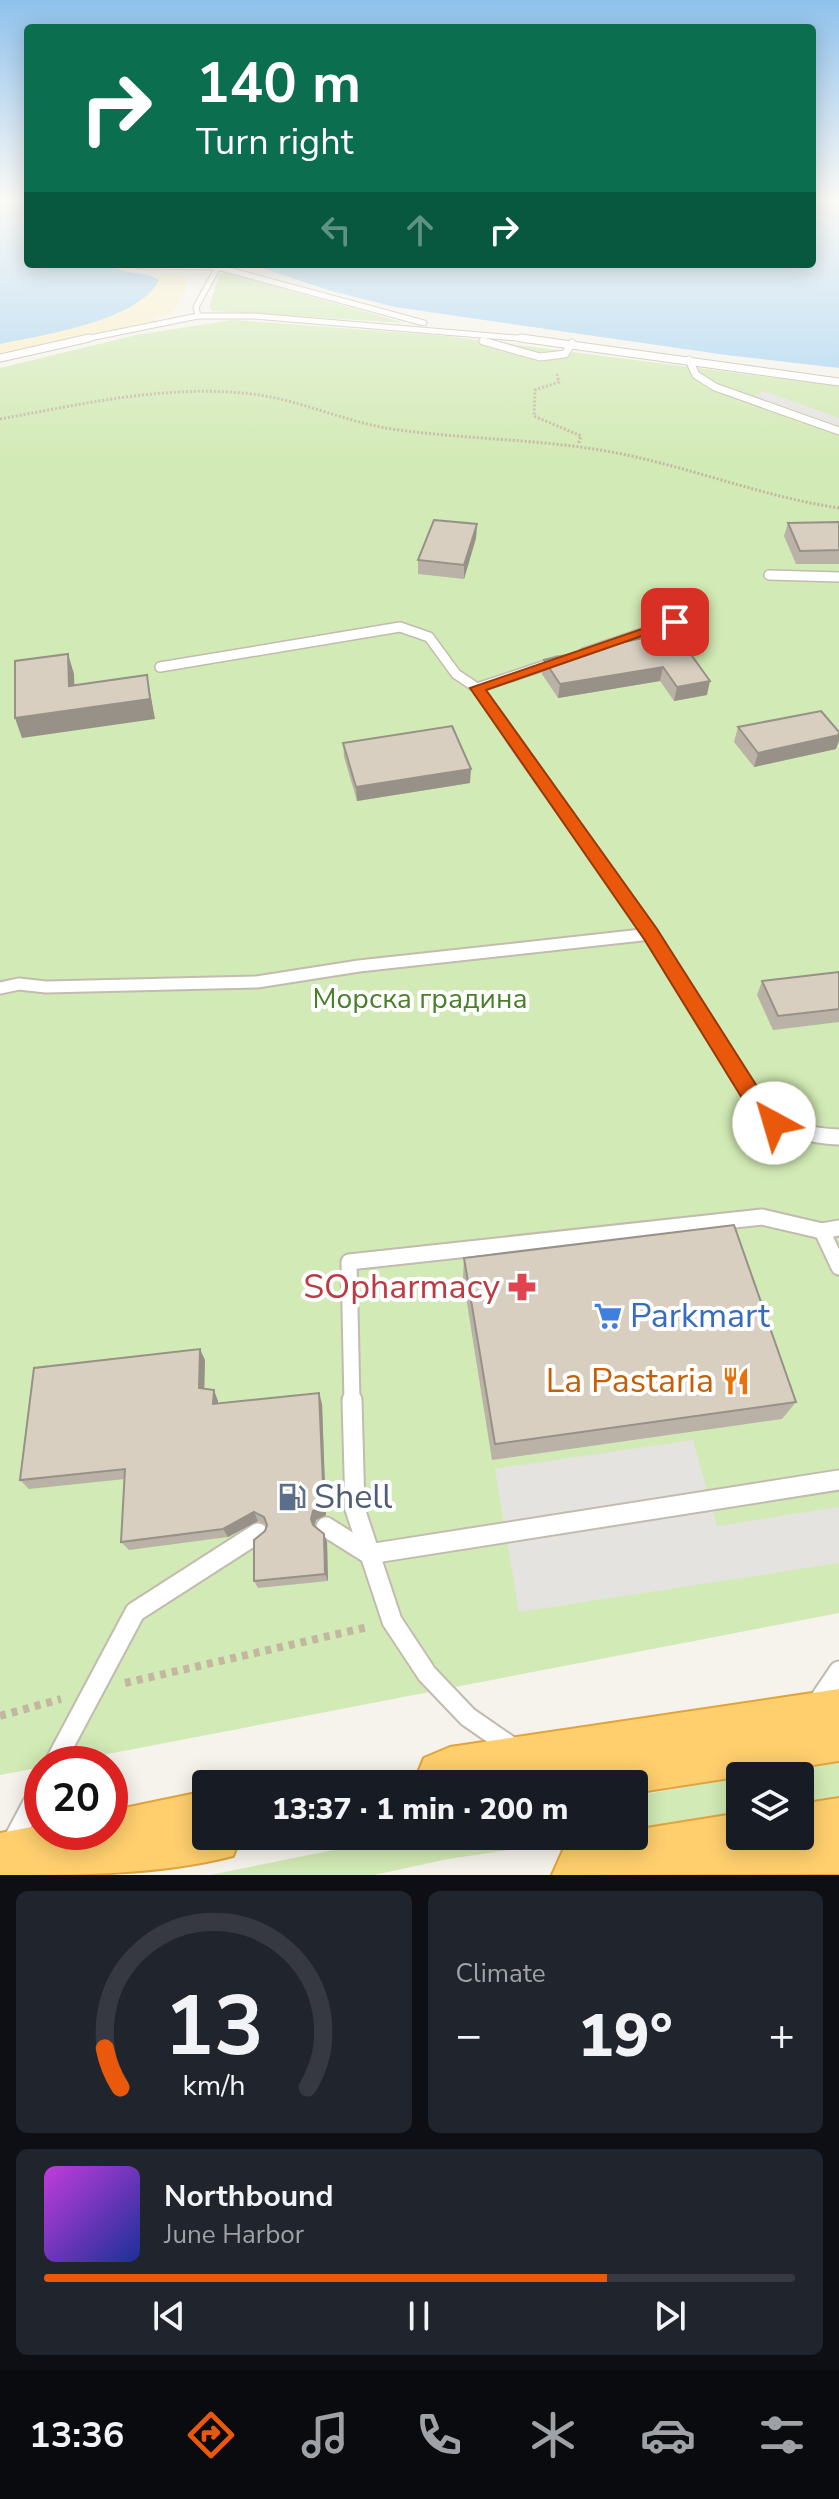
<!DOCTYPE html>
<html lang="en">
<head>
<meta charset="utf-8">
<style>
  :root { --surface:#171b24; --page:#20242c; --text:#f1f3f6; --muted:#9ea1a6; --line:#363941; --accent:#ea580c }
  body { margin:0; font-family:"Nunito Sans",sans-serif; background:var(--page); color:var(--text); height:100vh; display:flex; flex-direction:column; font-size:30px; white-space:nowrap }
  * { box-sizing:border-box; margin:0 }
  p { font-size:26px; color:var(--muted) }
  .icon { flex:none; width:44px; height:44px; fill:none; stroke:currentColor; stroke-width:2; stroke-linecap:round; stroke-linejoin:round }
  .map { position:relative; height:1875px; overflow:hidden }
  .drawer { display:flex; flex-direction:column; gap:16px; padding:16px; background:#0d0f14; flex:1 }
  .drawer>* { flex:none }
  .top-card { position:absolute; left:24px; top:24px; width:792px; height:244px; border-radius:8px; box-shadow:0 4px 20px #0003; background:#0b6e4f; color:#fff; overflow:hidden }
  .buttons { position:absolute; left:726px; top:1762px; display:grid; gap:16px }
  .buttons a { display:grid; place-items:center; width:88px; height:88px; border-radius:8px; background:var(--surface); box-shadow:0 4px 20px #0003; font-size:40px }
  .speed { position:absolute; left:24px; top:1746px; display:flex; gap:16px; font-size:40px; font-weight:700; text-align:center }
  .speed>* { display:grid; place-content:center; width:104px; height:104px; border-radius:50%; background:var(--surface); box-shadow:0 4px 20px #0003; line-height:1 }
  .speed .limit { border:12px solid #d22; background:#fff; color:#111 }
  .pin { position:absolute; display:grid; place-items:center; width:68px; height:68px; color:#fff; margin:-34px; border-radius:16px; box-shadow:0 4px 12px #0006 }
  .me { position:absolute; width:88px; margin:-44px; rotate:321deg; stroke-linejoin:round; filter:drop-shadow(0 0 6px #0008) }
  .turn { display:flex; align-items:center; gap:28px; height:168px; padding:0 40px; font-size:36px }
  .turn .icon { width:104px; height:104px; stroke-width:2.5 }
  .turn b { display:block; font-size:56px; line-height:68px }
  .lanes { display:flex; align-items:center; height:76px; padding:0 40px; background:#0003; justify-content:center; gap:40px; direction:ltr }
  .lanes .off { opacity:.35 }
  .big { font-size:60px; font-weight:800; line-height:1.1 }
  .drawer .widget { flex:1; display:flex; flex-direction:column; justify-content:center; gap:12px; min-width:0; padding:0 28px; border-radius:12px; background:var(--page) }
  .drawer .dial { align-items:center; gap:0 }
  .dial svg { height:208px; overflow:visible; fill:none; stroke:var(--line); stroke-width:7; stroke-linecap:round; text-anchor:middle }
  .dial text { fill:var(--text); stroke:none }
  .song { display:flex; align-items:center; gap:24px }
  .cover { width:96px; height:96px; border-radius:12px; background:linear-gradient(135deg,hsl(290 70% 55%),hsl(230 70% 35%)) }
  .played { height:8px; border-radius:4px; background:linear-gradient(90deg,var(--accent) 75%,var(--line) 75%) }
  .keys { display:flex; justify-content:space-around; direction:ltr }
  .heat { display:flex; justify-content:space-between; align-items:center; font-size:44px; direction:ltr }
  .drawer .tiles { flex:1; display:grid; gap:16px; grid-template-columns:1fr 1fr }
  .widget:last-child { grid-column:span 2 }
  .trip { position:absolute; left:192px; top:1770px; width:456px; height:80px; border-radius:8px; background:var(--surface); box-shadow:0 4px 20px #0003; font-weight:800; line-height:80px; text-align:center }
  .tabs { display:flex; height:128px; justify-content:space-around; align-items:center; background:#090b0e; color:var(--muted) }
  .tabs .icon { width:56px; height:56px }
  .tabs .selected { color:var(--accent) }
  .tabs b { font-size:36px; color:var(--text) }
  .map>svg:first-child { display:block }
  .green { fill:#d2eab5 }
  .sand { fill:#f9efc9 }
  .parking { fill:#e5e3e0 }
  .water { fill:#a9d4f2 }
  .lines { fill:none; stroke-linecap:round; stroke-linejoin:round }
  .lane-far5-casing { stroke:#c2bbae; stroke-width:7 }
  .lane-far4-casing { stroke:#c2bbae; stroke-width:9 }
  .lane-far3-casing { stroke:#c2bbae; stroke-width:12 }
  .lane-far2-casing { stroke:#c2bbae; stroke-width:15 }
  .lane-far1-casing { stroke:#c2bbae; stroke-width:19 }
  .lane-casing { stroke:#c2bbae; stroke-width:23 }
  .highway-casing { stroke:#e0a43c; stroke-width:4 }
  .path-far1 { stroke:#c4b79f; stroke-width:3; stroke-dasharray:2 2; stroke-linecap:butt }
  .path { stroke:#c4b79f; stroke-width:8; stroke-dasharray:6 6; stroke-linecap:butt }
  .lane-far5 { stroke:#fff; stroke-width:5 }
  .lane-far4 { stroke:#fff; stroke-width:7 }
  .lane-far3 { stroke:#fff; stroke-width:9 }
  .lane-far2 { stroke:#fff; stroke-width:11 }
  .lane-far1 { stroke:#fff; stroke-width:15 }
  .lane { stroke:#fff; stroke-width:19 }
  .highway { fill:#ffcf6e; fill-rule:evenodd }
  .wall { fill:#bab2a6 }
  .shaded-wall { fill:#979187 }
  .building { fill:#d8cfc1; stroke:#979187; stroke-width:2 }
  .route { fill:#ea580c; stroke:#983908; stroke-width:2 }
  .labels { text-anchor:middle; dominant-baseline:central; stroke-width:8; stroke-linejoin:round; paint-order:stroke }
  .park-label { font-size:28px; fill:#4a7f2a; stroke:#fff }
  .near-health-label { font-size:34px; fill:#be3a42; stroke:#fff; text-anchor:end }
  .near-shop-label { font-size:34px; fill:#366cbe; stroke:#fff; text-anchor:start }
  .near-food-label { font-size:34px; fill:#c56008; stroke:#fff; text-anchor:end }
  .near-service-label { font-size:34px; fill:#4e5e75; stroke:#fff; text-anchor:start }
</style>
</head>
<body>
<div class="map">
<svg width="839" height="1875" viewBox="0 0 839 1875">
  <rect width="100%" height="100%" fill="#f6f3ec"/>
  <g class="green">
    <polygon points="224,272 405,323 212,311 209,307 219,275"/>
    <polygon points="233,320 447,336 839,386 839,1613 56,1764 42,1764 42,1767 0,1775 0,368 136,335"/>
    <polygon points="839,1763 839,1802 800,1808 800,1776 750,1776"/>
    <polygon points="740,1778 740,1816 634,1832 634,1796"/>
    <polygon points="403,1836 604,1836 448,1859 374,1875 210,1875"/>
  </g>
  <polygon class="sand" points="172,274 187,278 186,291 172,313 153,318 155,321 0,357 0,344 124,312 159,280 153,276"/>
  <g class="parking">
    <polygon points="764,391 839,418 839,431 749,399"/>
    <polygon points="693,1440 717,1526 839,1507 839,1563 519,1612 495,1469"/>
  </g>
  <g class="water">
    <path d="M0,201H28V264H118L116,267C129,276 147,271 159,280C139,321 43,335 0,344Z"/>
    <polygon points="812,201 839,201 839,368 726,355 395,307 331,291 250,264 812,264"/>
  </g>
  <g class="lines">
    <defs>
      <g id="lane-far5">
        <polyline points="138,266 218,267"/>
        <polyline points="198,316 196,307 218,267 424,323"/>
        <polyline points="80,340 198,316 254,316 541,340"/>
      </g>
      <g id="lane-far4">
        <polyline points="521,338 839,382"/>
        <polyline points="483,341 540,357 565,354 572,343"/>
        <polyline points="0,358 89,338"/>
        <polyline points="689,360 696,375 715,387 839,431"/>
      </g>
      <g id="lane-far3">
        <polyline points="769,575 839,577"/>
        <polyline points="584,653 675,622"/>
        <polyline points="160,667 400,627 429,637 456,674 477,688 516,743"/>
        <polyline points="477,688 558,661"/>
      </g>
      <g id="lane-far2">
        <polyline points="514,741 651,934 712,1032"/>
        <polyline points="0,988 19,984 46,987 257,982 359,966 651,934"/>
      </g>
      <g id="lane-far1">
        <path d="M711,1030C750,1092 758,1134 839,1137"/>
        <polyline points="822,1231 839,1267"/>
        <polyline points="352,1402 349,1262 762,1217 822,1231 839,1228"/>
      </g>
      <g id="lane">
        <polyline points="352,1400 355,1509 392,1621 427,1674 468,1717 513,1748"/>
        <polyline points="326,1527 369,1554 839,1480"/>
        <polyline points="816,1705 839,1671"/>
        <polyline points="54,1764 135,1612 258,1533"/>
        <polyline points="0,1865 42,1786"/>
      </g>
      <g id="highway">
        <polygon points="839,1689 839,1761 634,1793 634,1784 413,1784 424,1758 450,1747"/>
        <path d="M206,1791V1836H241L233,1856C160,1875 77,1875 0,1875V1833L42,1825V1832H110V1811Z"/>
        <polygon points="839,1798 839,1874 552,1875 564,1848 591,1836 634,1836 634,1830 740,1813 740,1836 800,1836 800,1804"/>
      </g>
    </defs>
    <use href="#lane-far5" class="lane-far5-casing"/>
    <use href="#lane-far4" class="lane-far4-casing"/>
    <use href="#lane-far3" class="lane-far3-casing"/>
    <use href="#lane-far2" class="lane-far2-casing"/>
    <use href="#lane-far1" class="lane-far1-casing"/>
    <use href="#lane" class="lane-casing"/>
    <use href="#highway" class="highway-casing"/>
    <g class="path-far1">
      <polyline points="557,374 559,382 535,390 534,416 581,436 578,445"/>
      <path d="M0,419C83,404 167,384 252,394C302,400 349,424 399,430C473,440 548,439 622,454C695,469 765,497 839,508"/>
    </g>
    <g class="path">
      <polyline points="125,1683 368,1627"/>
      <polyline points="0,1716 61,1699"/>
    </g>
    <use href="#lane-far5" class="lane-far5"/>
    <use href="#lane-far4" class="lane-far4"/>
    <use href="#lane-far3" class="lane-far3"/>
    <use href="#lane-far2" class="lane-far2"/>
    <use href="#lane-far1" class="lane-far1"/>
    <use href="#lane" class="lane"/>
    <use href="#highway" class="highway"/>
  </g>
  <g class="wall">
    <polygon points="839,522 839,564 796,564 784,536 788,523"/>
    <polygon points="477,524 476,538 464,579 418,574 418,560"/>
    <polygon points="674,631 707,695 674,701 660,681 558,698 542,674 544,660"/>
    <polygon points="738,727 836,749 754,767 734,742"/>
    <polygon points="343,743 470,783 357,801 344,757"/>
    <polygon points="839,972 839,1022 773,1030 757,995 762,981"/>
    <polygon points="464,1258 796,1402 782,1419 492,1460 463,1278"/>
    <polygon points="205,1360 204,1389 218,1401 218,1403 322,1404 326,1515 316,1520 314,1526 324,1534 327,1542 328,1581 258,1588 254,1581 267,1525 258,1521 228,1537 129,1550 121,1542 125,1479 29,1489 20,1480"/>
  </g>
  <g class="shaded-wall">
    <polygon points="477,524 476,538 464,579 464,565"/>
    <polygon points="68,654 74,674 75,706 69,686"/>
    <polygon points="663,667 660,681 558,698 560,684"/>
    <polygon points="147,675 155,719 22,738 15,718"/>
    <polygon points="710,681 707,695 674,701 677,687"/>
    <polygon points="839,735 839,741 836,749 754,767 758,753"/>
    <polygon points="471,769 470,783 357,801 356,787"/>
    <polygon points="200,1349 205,1360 204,1398 199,1388"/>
    <polygon points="214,1390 218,1401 218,1414 213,1404"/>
    <polygon points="319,1393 322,1404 326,1515 316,1520 314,1527 311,1519 313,1511"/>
    <polygon points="254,1512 258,1521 228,1537 223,1529"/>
    <polygon points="324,1534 327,1542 328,1581 325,1574"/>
  </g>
  <g class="building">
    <polygon points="434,520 477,524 464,565 418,560"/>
    <polygon points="839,522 839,550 800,551 788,523"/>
    <polygon points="674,631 710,681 677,687 663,667 560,684 544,660"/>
    <polygon points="68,654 69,686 147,675 150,699 15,718 15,661"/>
    <polygon points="821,711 839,732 839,735 758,753 738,727"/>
    <polygon points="452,726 471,769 356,787 343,743"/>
    <polygon points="839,972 839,1009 778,1016 762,981"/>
    <polygon points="734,1225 796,1402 495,1444 464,1258"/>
    <polygon points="200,1349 199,1388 214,1390 213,1404 319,1393 324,1506 313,1511 311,1519 313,1525 324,1534 325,1574 254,1581 254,1540 265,1531 267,1525 264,1517 254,1512 223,1529 121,1542 125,1469 20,1480 34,1368"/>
  </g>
  <linearGradient id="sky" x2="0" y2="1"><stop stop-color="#8fc1ec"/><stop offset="0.43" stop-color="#fbfaf6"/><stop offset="1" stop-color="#fbfaf6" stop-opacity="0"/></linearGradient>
  <rect width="839" height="463" fill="url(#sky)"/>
  <path class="route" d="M671,619L682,622L486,690L657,929L765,1099L785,1123L782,1129C767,1135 760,1121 750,1111L644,939L470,688Z"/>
  <defs>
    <symbol id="pharmacy-bare" viewBox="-9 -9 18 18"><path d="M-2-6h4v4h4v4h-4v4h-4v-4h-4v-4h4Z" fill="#e0444e" stroke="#fff" stroke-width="2.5" paint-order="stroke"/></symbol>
    <symbol id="supermarket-bare" viewBox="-9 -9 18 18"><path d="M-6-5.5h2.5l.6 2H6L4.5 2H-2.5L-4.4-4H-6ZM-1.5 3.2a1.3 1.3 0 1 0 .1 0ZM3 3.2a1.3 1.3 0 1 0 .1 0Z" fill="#3f7fe0" stroke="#fff" stroke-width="2.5" paint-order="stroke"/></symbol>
    <symbol id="restaurant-bare" viewBox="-9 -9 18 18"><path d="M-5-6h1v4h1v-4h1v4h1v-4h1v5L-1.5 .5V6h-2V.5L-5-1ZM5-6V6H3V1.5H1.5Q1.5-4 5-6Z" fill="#e8710a" stroke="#fff" stroke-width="2.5" paint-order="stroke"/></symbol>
    <symbol id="fuel-bare" viewBox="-9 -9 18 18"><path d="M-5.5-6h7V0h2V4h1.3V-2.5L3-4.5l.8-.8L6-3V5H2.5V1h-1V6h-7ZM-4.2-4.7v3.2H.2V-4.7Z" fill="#5c6f8a" stroke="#fff" stroke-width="2.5" paint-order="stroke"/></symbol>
  </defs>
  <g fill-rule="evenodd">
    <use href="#pharmacy-bare" x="502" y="1267" width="40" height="40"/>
    <use href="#supermarket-bare" x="588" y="1296" width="40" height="40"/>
    <use href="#restaurant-bare" x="716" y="1361" width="40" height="40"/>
    <use href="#fuel-bare" x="272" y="1477" width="40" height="40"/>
  </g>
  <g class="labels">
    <g class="park-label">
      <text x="420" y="999">Морска градина</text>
    </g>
    <g class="near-health-label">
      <text x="500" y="1287">SOpharmacy</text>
    </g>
    <g class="near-shop-label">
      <text x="630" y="1316">Parkmart</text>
    </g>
    <g class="near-food-label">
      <text x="714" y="1381">La Pastaria</text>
    </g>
    <g class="near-service-label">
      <text x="314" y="1497">Shell</text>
    </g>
  </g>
</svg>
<div class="buttons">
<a><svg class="icon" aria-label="layers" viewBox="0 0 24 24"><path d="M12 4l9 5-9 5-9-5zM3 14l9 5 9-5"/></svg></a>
</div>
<div class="speed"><div class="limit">20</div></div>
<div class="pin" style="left:675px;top:622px;background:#d93025"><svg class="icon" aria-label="arrive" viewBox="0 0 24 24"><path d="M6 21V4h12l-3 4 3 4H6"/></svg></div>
<svg class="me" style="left:774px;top:1123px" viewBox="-20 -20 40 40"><circle r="19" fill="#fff"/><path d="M0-13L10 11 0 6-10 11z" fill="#ea580c"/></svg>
<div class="trip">13:37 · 1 min · 200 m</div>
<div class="top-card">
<div class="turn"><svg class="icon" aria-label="right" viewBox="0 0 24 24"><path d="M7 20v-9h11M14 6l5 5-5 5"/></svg><div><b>140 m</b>Turn right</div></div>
<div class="lanes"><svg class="icon off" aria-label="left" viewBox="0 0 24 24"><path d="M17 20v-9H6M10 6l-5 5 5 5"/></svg><svg class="icon off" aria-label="ahead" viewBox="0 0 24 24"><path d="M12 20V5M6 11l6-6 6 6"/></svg><svg class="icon" aria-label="right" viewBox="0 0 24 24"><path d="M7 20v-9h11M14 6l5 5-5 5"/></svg></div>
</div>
</div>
<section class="drawer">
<div class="tiles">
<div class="widget dial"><svg viewBox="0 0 100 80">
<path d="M14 69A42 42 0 1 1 86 69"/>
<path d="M14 69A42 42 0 0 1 8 54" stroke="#ea580c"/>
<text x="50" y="56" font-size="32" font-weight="700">13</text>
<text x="50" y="72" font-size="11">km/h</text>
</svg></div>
<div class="widget"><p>Climate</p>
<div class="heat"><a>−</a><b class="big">19°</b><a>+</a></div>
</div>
<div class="widget">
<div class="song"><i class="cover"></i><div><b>Northbound</b><p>June Harbor</p></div></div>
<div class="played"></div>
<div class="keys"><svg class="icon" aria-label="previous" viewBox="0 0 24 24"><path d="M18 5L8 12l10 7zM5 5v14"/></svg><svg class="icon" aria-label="pause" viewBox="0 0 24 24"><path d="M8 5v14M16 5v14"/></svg><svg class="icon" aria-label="next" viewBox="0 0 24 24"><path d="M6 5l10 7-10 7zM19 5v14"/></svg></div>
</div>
</div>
</section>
<nav class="tabs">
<b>13:36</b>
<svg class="icon selected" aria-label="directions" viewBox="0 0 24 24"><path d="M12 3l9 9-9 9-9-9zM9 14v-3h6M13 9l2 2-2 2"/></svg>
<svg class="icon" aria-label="music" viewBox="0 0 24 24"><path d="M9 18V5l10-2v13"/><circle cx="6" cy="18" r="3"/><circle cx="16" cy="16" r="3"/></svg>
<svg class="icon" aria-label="phone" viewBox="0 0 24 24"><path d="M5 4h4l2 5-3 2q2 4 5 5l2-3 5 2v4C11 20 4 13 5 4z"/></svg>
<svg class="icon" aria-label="climate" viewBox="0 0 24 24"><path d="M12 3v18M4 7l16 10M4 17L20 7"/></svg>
<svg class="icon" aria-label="car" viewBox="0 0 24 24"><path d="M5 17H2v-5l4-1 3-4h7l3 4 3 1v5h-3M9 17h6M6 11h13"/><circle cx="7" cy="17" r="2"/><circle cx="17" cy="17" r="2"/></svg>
<svg class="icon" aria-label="filters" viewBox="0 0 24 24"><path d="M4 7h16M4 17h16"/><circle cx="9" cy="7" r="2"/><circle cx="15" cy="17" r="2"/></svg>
</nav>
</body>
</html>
